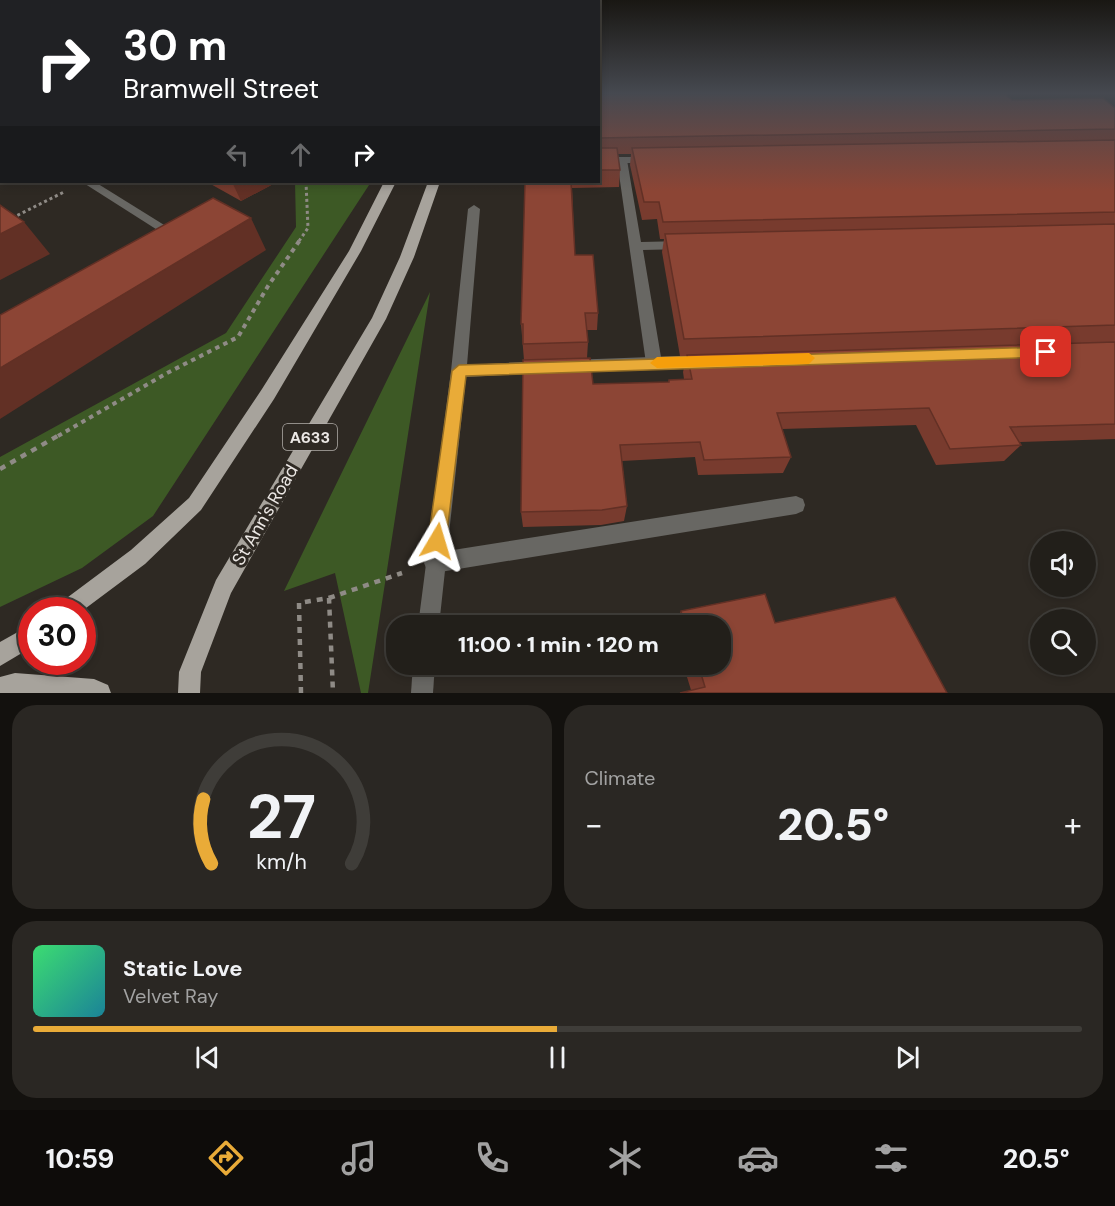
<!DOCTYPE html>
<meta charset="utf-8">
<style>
body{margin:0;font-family:"DM Sans",sans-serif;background:#2a2723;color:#f1f3f6;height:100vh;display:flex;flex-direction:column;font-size:22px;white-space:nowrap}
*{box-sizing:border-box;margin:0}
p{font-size:20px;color:#a2a2a2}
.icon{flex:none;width:33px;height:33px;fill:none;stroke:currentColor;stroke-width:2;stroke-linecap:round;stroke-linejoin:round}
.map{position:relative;height:693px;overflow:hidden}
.side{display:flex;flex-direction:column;gap:12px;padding:12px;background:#13110e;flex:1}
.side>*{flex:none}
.guide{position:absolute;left:0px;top:0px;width:600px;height:183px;box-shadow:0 3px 9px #0003,0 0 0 2px #3f3d39;background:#202124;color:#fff;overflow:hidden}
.controls{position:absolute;left:1030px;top:531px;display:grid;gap:12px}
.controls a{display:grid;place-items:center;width:66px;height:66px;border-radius:50%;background:#221f1a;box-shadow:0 3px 9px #0003,0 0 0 2px #3f3d39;font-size:30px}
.speed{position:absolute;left:18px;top:597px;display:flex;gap:12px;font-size:30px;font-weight:700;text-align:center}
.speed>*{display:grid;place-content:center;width:78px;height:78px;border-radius:50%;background:#221f1a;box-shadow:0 3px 9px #0003,0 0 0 2px #3f3d39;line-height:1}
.speed .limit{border:9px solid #d22;background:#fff;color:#111}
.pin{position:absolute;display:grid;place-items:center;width:51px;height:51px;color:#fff;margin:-26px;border-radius:12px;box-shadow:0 3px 9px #0006}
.me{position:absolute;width:66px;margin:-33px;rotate:7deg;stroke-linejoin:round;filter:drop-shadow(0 0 4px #0008)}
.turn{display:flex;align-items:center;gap:21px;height:126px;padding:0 24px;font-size:27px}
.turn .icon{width:78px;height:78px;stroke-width:2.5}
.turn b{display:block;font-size:42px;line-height:51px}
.lanes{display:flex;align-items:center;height:57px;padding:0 24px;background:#0003;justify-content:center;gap:30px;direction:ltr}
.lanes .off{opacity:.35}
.big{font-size:45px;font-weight:800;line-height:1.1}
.side .card{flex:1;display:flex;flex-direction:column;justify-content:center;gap:9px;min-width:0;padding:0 21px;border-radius:24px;background:#2a2723}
.side .dial{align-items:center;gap:0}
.dial svg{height:156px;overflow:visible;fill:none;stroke:#3f3d39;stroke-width:7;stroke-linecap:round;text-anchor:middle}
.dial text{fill:#f1f3f6;stroke:none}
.song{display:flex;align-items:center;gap:18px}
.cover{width:72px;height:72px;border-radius:9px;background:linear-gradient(135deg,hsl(140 70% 55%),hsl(190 70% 35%))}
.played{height:6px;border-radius:3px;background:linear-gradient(90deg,#e9ab38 50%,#3f3d39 50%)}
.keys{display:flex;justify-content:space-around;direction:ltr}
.heat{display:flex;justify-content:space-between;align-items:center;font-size:33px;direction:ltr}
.side .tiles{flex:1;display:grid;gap:12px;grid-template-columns:1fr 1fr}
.card:last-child{grid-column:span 2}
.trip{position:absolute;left:386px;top:615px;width:345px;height:60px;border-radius:24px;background:#221f1a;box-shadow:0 3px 9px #0003,0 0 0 2px #3f3d39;font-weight:800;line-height:60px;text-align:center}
.tab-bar{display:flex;height:96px;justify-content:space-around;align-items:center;background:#0e0c0a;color:#a2a2a2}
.tab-bar .icon{width:42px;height:42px}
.tab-bar .current{color:#e9ab38}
.tab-bar b{font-size:27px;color:#f1f3f6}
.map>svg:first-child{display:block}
.green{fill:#3d5925}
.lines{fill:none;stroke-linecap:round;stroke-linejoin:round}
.path-far2{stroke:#8f8b86;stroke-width:3;stroke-dasharray:3 3;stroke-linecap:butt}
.path-far1{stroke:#8f8b86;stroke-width:4;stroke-dasharray:4.5 4.5;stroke-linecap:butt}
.path{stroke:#8f8b86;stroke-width:4.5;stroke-dasharray:6 6;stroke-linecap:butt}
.lane{fill:#686763;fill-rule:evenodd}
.street{fill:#686763;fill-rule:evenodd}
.primary{fill:#a7a39c;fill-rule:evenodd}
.wall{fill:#783b2e;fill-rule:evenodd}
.shaded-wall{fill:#623025}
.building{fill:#8c4535;stroke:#623025;stroke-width:1.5}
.route{fill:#e9ab38;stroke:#976f24;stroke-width:1.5}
.slow{fill:#f59e0b}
.labels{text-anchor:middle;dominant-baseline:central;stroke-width:6;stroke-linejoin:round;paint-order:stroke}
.shield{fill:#2e2923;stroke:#b2aeaa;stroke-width:1.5}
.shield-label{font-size:16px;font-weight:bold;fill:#ebe7e4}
.street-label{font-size:18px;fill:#ebe7e4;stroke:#2e2923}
</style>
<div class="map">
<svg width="1115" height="693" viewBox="0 0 1115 693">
<rect width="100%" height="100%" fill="#2e2923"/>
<g class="green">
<path d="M295 182H371L153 516 82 568 0 607V457L226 333 296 227Z"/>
<path d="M430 292 368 693H361L335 573 284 591Z"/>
</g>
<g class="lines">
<g class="path-far2">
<path d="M12 218 64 192"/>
<path d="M299 241 308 228 306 182"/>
</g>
<path class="path-far1" d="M58 436 167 373 238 337 268 286 300 240"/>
<g class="path">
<path d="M0 469 61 434"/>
<path d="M329 598 402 573"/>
<path d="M301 693 299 603 329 598 333 693"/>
</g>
<g class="lane">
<path d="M622 157 627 160 641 242 684 241 690 245 684 249 643 250 662 363 659 367H649L646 363 617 160Z"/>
<path d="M796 496 803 499 805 505 803 511 796 514 434 573 427 570 424 563 427 556 434 553Z"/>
</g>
<g class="street">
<rect x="0" y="123" width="2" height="7"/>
<path d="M598 157H650L655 160 650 163H598Z"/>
<path d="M82 182H95L169 228 167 231H159Z"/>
<path d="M474 205 480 209 467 365 543 361 548 363 551 367 548 371 543 373 466 377 439 626H418L451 371 468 209Z"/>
<path d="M705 355 710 357 713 361 710 365 705 367 570 372 565 370 562 366 565 362 570 360Z"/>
<path d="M413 664H435L433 693H411Z"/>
</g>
<g class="primary">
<path d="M384 182H396L361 251 274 399 201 510 145 564 82 611 57 610 60 603 131 550 189 498 262 389 349 251Z"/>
<path d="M428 182H440L414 257 386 319 231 593 201 672 200 693H178L179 672 216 580 372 318 400 257Z"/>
<path d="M32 624V647L0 666V642Z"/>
<path d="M15 673 94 679 108 685 111 693H0V677Z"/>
</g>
</g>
<g class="wall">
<path d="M598 94 1012 100 1115 108V439L1020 442 1021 445 1004 461 936 465 916 425 782 429 791 457 783 473 698 475 695 457 622 461 627 506 624 521 601 525 523 527 521 512 524 360 521 324 525 182H598ZM618 154H631L630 165 642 220 657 219 660 239H664L662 252 680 356H687L683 372 684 379 669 380 668 382 593 384 587 358 588 342 587 330H597L598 313 575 255 572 188 619 187 620 170Z"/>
<path d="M207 182H277L241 201Z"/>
<path d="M681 611 775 623 947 693 691 690 683 664H720V626H674Z"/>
</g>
<g class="shaded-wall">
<path d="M232 182H277L241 201Z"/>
<path d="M251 218 266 250 0 419V368Z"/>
<path d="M24 222 50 254 0 280V234Z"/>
</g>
<g class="building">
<path d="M598 94H1005L1012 100 1103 98 1115 108V129L598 138Z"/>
<path d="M1115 140V212L663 222 659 202H644L632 148Z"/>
<path d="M598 148H617L620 170H598Z"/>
<path d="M525 182H571L575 255H593L598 313H585L588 342 523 344V324H521Z"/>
<path d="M213 198 251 218 0 368V315Z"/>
<path d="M0 205 24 222 0 234Z"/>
<path d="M1115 224V325L684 339 665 234Z"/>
<path d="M1115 342V424L1010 427 1021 445 950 449 929 408 777 413 791 457 704 460 700 442 620 445 627 506 602 510 521 512 523 360 590 358 593 384 669 382V380L692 379 687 355Z"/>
<path d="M765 594 775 623 895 597 947 693H680L705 687 698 664H720V626H685L681 611Z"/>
</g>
<linearGradient id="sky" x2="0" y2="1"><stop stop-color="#191713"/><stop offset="0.49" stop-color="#464950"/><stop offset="1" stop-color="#464950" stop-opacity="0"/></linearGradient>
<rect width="1115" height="191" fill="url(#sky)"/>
<path class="route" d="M1046 347 1053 352 1046 357 466 376 446 541 443 547 437 550 431 547 428 541 452 371 459 365Z"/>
<path class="slow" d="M809 353 815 358 809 364 657 368 650 363 657 357Z"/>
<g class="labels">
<rect class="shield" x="283" y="424" width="54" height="26" rx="4.5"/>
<g class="shield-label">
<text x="310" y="437">A633</text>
</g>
<g class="street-label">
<text transform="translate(265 515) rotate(-60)">St Ann's Road</text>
</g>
</g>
</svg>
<div class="controls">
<a><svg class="icon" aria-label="sound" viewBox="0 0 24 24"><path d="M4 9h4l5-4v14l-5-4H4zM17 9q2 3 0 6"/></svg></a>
<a><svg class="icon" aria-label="search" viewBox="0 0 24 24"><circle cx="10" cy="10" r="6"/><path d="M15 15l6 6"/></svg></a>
</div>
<div class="speed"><div class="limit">30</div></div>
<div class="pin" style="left:1046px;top:352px;background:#d93025"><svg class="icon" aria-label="arrive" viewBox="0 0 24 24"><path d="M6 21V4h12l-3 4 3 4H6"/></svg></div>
<svg class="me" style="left:437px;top:541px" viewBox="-20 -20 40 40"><path d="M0-17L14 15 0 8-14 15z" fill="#e9ab38" stroke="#fff" stroke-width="4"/></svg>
<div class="trip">11:00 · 1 min · 120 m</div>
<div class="guide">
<div class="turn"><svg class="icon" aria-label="right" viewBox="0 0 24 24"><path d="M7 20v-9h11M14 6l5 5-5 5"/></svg><div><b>30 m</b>Bramwell Street</div></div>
<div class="lanes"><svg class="icon off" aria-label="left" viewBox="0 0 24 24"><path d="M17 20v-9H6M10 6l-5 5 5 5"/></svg><svg class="icon off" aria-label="ahead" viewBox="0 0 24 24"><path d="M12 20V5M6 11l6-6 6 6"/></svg><svg class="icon" aria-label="right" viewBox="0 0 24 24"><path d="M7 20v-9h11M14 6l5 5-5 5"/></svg></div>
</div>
</div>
<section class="side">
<div class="tiles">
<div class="card dial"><svg viewBox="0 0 100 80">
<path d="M14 69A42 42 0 1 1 86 69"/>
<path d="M14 69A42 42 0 0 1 10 36" stroke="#e9ab38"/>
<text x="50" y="56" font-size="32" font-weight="700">27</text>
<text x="50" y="72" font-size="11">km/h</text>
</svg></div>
<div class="card"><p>Climate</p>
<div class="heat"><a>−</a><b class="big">20.5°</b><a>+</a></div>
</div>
<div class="card">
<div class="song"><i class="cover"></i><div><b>Static Love</b><p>Velvet Ray</p></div></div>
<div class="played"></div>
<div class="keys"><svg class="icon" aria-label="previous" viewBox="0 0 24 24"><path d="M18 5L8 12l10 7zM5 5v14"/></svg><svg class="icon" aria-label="pause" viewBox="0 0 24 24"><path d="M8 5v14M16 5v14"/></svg><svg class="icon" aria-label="next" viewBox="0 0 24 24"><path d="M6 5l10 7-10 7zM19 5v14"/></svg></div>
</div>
</div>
</section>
<nav class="tab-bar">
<b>10:59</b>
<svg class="icon current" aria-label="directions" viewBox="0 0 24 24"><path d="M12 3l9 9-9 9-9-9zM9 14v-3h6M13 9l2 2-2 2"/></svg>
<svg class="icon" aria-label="music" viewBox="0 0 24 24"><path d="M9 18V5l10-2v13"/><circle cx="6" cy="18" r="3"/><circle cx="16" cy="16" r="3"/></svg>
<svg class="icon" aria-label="phone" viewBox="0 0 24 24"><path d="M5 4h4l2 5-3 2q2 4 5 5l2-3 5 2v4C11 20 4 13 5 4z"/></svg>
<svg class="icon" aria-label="climate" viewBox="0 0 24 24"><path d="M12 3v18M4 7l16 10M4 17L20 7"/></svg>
<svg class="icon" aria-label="car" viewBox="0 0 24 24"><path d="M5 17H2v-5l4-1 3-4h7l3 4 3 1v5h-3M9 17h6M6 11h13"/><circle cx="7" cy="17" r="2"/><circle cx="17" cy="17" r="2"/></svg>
<svg class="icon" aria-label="filters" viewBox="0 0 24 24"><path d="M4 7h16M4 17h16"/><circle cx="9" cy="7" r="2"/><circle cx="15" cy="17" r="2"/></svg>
<b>20.5°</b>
</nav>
